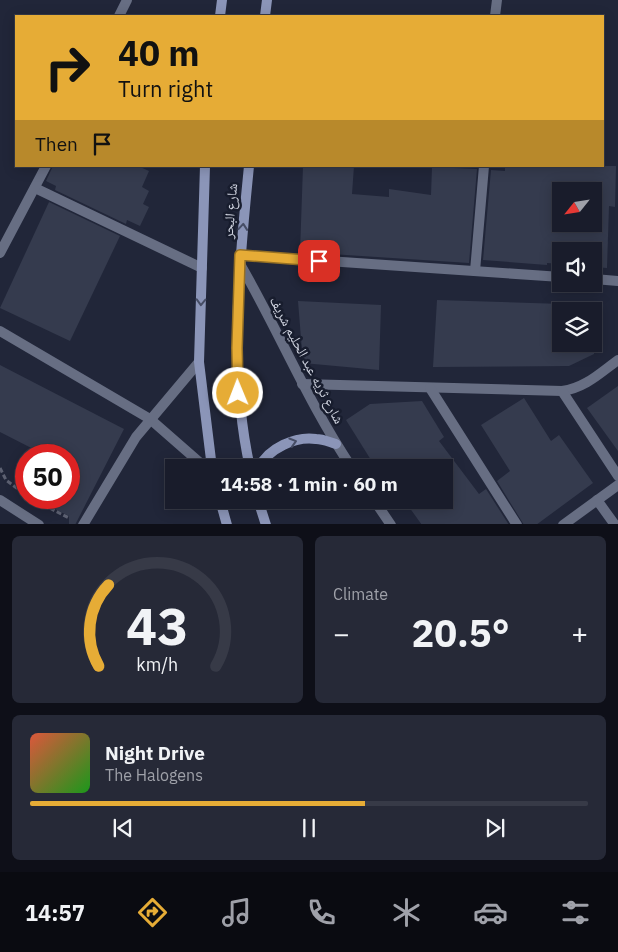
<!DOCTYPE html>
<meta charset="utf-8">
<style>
body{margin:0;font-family:"IBM Plex Sans","Noto Naskh Arabic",sans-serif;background:#262937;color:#f1f3f6;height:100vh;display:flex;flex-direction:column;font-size:19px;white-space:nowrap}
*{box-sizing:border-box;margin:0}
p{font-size:16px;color:#9fa1a9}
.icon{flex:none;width:28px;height:28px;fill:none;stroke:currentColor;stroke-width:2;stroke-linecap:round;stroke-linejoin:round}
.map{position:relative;height:524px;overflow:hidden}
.drawer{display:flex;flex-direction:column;gap:12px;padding:12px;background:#0e0f18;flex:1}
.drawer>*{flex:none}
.top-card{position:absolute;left:15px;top:15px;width:589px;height:152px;border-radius:0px;box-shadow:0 2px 12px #0003,0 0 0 1px #373a47;background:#e6ac36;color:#111;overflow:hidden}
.needle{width:32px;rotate:240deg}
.fabs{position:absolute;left:552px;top:182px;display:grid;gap:10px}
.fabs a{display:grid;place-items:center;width:50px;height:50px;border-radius:0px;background:#191c2b;box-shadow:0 2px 12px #0003,0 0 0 1px #373a47;font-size:25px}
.speed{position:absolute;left:15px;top:444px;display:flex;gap:10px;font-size:25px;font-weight:700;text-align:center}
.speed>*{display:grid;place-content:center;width:65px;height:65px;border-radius:50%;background:#191c2b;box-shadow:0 2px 12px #0003,0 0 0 1px #373a47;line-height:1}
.speed .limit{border:8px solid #d22;background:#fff;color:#111}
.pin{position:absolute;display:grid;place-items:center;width:42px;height:42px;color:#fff;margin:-21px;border-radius:10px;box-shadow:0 2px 8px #0006}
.me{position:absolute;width:55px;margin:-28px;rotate:359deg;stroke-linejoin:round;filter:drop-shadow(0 0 4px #0008)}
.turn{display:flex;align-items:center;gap:18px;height:105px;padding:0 20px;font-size:22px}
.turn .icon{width:65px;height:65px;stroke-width:2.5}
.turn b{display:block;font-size:35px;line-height:42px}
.then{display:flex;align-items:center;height:48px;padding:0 20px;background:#0003;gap:10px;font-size:19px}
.big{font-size:38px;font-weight:700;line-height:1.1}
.drawer .tile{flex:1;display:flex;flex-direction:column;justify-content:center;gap:8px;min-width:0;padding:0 18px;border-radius:8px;background:#262937}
.drawer .dial{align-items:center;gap:0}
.dial svg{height:130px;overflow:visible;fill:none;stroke:#373a47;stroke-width:7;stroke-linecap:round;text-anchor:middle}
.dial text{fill:#f1f3f6;stroke:none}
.song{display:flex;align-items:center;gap:15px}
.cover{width:60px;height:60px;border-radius:8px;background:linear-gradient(135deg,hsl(10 70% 55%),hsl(120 70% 35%))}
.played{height:5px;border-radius:2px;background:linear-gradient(90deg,#e6ac36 60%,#373a47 60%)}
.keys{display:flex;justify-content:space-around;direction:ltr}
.heat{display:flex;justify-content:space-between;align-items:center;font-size:28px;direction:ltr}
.drawer .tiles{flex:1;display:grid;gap:12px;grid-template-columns:1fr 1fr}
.tile:last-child{grid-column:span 2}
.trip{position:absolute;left:165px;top:459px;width:288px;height:50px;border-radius:0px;background:#191c2b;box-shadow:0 2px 12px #0003,0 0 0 1px #373a47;font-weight:700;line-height:50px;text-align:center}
.tabs{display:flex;height:80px;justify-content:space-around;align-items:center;background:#0a0b11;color:#9fa1a9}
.tabs .icon{width:35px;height:35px}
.tabs .selected{color:#e6ac36}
.tabs b{font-size:22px;color:#f1f3f6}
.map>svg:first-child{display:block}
.building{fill:#353b4e;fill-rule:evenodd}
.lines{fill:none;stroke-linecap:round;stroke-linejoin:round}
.path{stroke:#5d6172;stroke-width:3;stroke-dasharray:5 2.5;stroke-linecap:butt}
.street{stroke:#676e83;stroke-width:10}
.secondary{stroke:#8b95b8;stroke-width:10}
.oneway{stroke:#464d65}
.route-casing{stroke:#967023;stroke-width:12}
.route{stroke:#e6ac36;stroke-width:9}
.labels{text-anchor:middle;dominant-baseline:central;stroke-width:5;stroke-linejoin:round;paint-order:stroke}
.street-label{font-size:14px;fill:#d0d4e0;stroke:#181d2e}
</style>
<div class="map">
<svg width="618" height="525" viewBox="0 0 618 525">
<rect width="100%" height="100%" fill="#212639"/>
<g class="building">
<path d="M53 166H138L149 171 142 187 149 191 143 204 149 207 140 226 127 220 126 224 55 190 56 186 46 181Z"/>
<path d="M303 166H354L352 194 389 197V189L431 195 432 167 477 169 469 263 300 252Z"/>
<path d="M505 166H616L615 207 609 206 607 268 594 267V251H561V264L547 263V265L483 260 491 170 505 171ZM561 191H594V224H561Z"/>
<path d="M49 202 120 236 70 341 0 308Z"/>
<path d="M437 300 594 305V319V311H561V344H594V354L569 366 433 367Z"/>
<path d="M298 301 381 305 379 370 303 363Z"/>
<path d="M0 365 124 429 75 525H69V516L32 498H69V455H45L0 432Z"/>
<path d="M618 386V451L587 408Z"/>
<path d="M524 398 551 441 559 435 593 483 536 525H524L497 481 510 471 481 425Z"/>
<path d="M422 401 444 437 439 441 479 494 486 489 509 525H422L404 500H444V468H376L346 420 370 404Z"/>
</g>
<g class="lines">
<g class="path">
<path d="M0 468 6 480 26 495"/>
<path d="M30 498 69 518"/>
</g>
<g class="street">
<path d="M119 16 127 0"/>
<path d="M495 16 497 0"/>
<path d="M35 188 202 268"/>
<path d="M0 253 46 166"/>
<path d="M240 255 561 277"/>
<path d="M240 264C279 331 308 403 352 468"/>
<path d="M475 271 484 166"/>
<path d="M594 279 618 281"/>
<path d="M0 331 150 419 206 468"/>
<path d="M302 384 562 391C585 388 600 373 618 360"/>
<path d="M430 388 517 525"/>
<path d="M562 391 618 476"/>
<path d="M0 500 39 525"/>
<path d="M374 500 391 525"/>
<path d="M597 500 615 525"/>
<path d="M83 525 136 437 199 362"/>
<path d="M563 525 618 485"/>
</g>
<g class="secondary">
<path d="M220 16 222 0"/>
<path d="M265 16 267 0"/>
<path d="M205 166 199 362 212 468"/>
<path d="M249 166C239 266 228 368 250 468"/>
<path d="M259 468C268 448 296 436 316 439 323 439 329 442 336 444"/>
<path d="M220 500 227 525"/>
<path d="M258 500 266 525"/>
</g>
</g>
<defs><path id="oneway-chevron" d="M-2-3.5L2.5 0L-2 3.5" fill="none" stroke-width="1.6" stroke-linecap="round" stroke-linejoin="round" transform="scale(1.25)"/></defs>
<g class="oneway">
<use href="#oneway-chevron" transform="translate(243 227) rotate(-85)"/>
<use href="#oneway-chevron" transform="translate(201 302) rotate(92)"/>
<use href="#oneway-chevron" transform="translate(293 442) rotate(-17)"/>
</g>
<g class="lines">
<g class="route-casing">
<path id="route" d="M238 393 237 348 240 255 319 261"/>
</g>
<use href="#route" class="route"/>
</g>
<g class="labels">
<g class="street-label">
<text transform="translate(230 211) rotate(-85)">شارع البحر</text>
<text transform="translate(307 360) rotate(62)">شارع ثريه عبد الحليم شريف</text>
</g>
</g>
</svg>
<div class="fabs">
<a><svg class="needle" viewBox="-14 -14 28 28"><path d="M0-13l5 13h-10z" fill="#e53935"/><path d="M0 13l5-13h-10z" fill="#9fa1a9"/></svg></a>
<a><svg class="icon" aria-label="sound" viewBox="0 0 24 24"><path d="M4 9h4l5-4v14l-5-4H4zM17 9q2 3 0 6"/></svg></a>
<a><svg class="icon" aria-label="layers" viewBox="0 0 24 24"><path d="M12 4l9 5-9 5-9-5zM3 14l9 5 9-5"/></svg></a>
</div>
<div class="speed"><div class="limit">50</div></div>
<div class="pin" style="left:319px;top:261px;background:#d93025"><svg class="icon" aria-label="arrive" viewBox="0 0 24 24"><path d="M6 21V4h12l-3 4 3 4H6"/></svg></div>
<svg class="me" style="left:238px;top:393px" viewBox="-20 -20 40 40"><circle r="17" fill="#e6ac36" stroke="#fff" stroke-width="3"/><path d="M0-11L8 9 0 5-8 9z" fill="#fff"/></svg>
<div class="trip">14:58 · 1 min · 60 m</div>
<div class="top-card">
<div class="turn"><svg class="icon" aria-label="right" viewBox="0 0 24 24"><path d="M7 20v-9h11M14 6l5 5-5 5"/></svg><div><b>40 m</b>Turn right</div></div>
<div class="then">Then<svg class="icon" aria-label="arrive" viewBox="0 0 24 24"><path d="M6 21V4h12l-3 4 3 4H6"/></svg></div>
</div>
</div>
<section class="drawer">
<div class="tiles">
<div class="tile dial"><svg viewBox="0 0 100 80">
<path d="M14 69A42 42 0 1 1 86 69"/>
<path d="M14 69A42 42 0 0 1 20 19" stroke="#e6ac36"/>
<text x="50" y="56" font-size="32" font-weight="700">43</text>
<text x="50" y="72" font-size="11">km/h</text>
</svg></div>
<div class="tile"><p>Climate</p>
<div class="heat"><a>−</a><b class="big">20.5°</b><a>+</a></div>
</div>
<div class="tile">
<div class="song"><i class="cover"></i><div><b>Night Drive</b><p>The Halogens</p></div></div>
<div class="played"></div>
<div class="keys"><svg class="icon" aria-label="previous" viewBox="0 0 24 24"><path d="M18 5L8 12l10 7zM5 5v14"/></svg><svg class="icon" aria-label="pause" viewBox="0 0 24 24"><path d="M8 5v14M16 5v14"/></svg><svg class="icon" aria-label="next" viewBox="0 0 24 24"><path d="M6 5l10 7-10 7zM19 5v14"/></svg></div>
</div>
</div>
</section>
<nav class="tabs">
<b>14:57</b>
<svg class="icon selected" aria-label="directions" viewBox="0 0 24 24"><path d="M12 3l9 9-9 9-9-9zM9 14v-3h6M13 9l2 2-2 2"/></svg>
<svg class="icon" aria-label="music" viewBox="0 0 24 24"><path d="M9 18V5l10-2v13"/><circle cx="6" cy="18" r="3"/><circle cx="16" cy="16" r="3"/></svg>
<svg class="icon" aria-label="phone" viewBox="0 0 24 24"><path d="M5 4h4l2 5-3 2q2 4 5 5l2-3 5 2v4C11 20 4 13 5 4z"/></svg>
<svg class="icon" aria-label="climate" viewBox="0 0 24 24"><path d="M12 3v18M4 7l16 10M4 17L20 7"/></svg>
<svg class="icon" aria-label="car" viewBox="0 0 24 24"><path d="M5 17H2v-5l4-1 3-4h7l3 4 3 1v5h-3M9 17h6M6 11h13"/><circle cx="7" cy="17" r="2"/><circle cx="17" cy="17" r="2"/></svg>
<svg class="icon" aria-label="filters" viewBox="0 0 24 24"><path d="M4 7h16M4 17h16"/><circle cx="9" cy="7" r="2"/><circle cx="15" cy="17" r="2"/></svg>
</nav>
